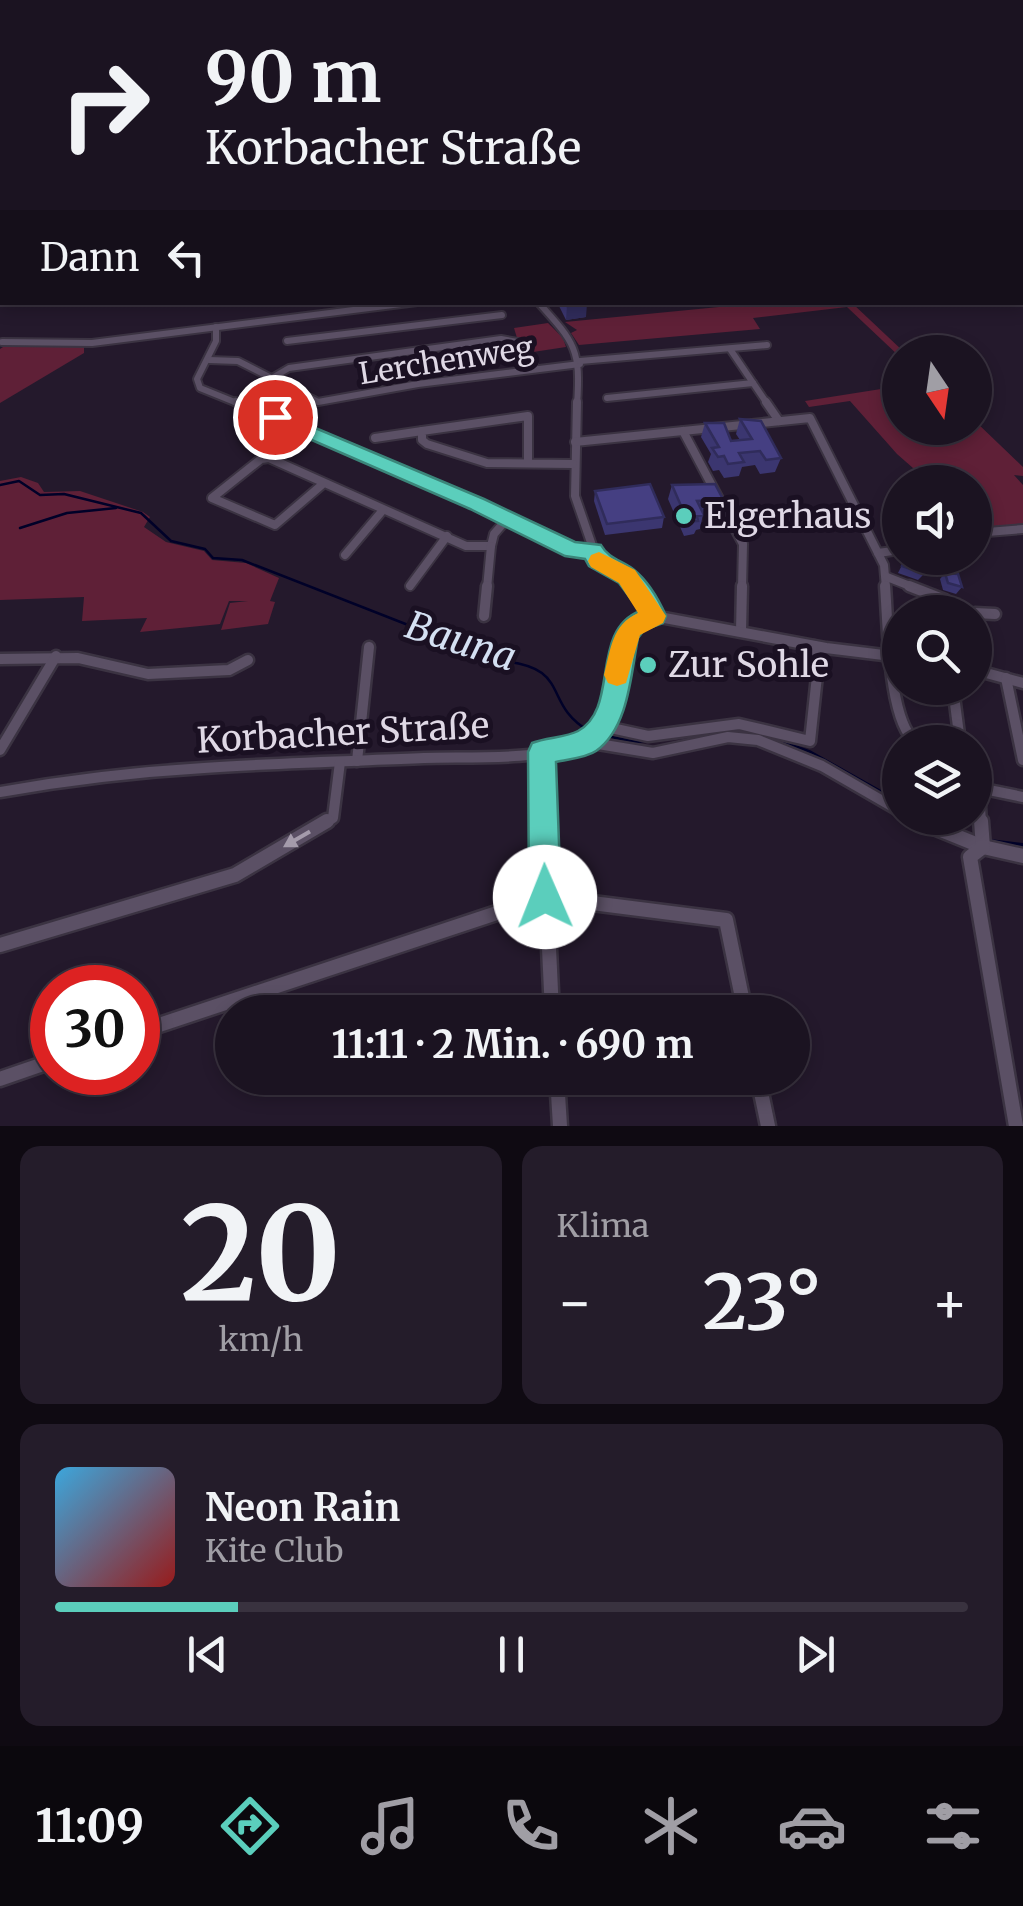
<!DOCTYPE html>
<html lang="de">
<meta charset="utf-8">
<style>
body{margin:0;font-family:Merriweather,serif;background:#241c2a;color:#f1f3f6;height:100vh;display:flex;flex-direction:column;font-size:38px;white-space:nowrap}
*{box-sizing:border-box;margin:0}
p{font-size:32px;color:#a09ea5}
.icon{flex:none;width:55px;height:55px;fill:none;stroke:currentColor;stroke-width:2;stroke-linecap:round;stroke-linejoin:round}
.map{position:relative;height:1126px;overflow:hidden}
.sheet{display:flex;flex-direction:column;gap:20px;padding:20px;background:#0f0a12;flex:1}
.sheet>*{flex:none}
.hud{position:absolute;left:0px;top:0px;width:1025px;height:305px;box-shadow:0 5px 15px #0003,0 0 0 2px #39323f;background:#1b1321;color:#f1f3f6;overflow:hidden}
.needle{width:65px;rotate:167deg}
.fabs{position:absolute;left:882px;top:335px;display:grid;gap:20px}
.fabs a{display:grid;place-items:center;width:110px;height:110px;border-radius:50%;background:#1b1321;box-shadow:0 5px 15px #0003,0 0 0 2px #39323f;font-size:50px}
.speed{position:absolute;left:30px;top:965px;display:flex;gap:20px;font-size:50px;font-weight:700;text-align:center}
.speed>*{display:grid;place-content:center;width:130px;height:130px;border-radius:50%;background:#1b1321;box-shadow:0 5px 15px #0003,0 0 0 2px #39323f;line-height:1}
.speed .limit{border:15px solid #d22;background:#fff;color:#111}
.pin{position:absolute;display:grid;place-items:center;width:85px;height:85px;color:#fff;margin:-42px;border:5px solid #fff;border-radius:50%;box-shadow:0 2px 10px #0007}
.me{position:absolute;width:110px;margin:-55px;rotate:359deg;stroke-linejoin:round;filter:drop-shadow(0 0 8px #0008)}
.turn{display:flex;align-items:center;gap:35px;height:210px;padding:0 40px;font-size:45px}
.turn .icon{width:130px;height:130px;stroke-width:2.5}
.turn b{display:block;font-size:70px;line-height:85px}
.then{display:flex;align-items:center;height:95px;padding:0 40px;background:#0003;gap:20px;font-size:38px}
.big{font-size:75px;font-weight:700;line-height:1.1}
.sheet .widget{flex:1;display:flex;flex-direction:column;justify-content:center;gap:15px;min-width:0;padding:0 35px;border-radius:20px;background:#241c2a}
.sheet .dial{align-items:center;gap:0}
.dial b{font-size:130px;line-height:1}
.song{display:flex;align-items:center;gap:30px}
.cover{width:120px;height:120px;border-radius:15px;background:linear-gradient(135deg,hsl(200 70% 55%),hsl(0 70% 35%))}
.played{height:10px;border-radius:5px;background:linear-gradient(90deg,#5bcebc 20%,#39323f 20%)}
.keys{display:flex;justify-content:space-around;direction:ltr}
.heat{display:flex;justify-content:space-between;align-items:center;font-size:55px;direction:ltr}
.sheet .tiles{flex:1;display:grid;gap:20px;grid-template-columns:1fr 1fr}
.widget:last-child{grid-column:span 2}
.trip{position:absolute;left:215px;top:995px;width:595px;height:100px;border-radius:50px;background:#1b1321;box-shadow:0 5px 15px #0003,0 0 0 2px #39323f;font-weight:700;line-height:100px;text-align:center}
.dock{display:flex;height:160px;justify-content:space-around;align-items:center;background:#0b080d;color:#a09ea5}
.dock .icon{width:70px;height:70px}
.dock .selected{color:#5bcebc}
.dock b{font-size:45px;color:#f1f3f6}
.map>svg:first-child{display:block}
.green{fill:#5f2037}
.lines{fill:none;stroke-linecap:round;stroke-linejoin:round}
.stream-far1{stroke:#000128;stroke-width:2.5}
.stream{stroke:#000128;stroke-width:4}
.minor-far3-casing{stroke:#3b3342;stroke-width:10}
.minor-far2-casing{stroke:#3b3342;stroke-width:12}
.minor-far1-casing{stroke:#3b3342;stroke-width:15}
.minor-casing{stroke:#3b3342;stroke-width:19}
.minor-far3{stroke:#5b5065;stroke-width:6}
.minor-far2{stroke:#5b5065;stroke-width:8}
.minor-far1{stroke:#5b5065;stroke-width:10}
.minor{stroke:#5b5065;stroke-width:14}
.wall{fill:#3b3670}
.shaded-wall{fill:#302c5b}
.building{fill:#453f82;stroke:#302c5b;stroke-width:2.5}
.oneway{fill:#a49bab}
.route{fill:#5bcebc;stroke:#3b867a;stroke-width:2.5}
.slow{fill:#f59e0b}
.poi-dot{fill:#5bcebc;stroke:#1a1022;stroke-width:4}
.labels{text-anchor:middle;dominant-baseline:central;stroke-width:10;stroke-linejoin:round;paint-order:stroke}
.far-street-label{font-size:30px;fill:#dfd8e5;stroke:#1a1022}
.poi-label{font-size:35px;fill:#dfd8e5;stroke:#1a1022;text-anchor:start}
.street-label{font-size:35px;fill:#dfd8e5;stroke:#1a1022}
.water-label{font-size:38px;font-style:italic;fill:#d4e0f2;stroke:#1a1022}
</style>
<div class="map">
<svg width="1023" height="1126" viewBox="0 0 1023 1126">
<rect width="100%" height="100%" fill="#24192c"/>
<g class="green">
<path d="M760 303H852L904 352H900V357L847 307 753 318 760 329 579 345 571 333 577 330 565 322Z"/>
<path d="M548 323 563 338 566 347 533 352 517 338 514 328Z"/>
<path d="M3 347H84V353L0 403V349Z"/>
<path d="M900 386V428H975V421L1023 467V476L1014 475 1023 485V525L981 529 975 523V482H929L897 454 850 401 809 407 805 401Z"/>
<path d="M21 477 38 483 44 492 80 491 143 512 150 517 144 527 166 542 204 551 212 560 246 563 279 578 270 601 275 602 268 624 221 630 230 603 248 601H229L220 624 140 632 147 618 82 621 84 597 0 600V481Z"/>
</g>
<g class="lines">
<g class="stream-far1">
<path d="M0 485 19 481 40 495 64 494 141 513 171 541 205 549 213 558 242 560 500 661C573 667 541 703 589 731"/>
<path d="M20 528 67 513 116 508"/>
<path d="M733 729 750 732"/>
<path d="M597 734 636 742 701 734"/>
<path d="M767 736 811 752 900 802"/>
</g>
<path class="stream" d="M990 841 1023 845"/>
<g class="minor-far3-casing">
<g id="minor-far3">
<path d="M538 302C575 343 581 349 577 405"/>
<path d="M216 327V341L197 379 200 388 242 405"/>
<path d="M287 341 502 315"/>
<path d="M2 342 92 343 417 302"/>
<path d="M730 349 768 405"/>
<path d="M209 360 238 361 318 402 418 384 580 364"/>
<path d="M580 361 767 345"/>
<path d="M272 378 289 368 501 339 523 343 536 369"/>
<path d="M607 398 753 383"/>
</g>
</g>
<g class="minor-far2-casing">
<g id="minor-far2">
<path d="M236 402 350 448 572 550 594 551"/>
<path d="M577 402 575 496 596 557 627 577 635 588"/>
<path d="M766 402 779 421"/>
<path d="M683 431 743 544 742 588"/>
<path d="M375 438 422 431"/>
<path d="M575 442 810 418 884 565 886 588"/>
<path d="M528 463V416L422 431V440L427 444 487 463 573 464"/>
<path d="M324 483 275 525 212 498 261 459 269 458 466 546H491L494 534 508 518"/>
<path d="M975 533 1023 529"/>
<path d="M878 553 900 550"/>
<path d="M345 555 383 510"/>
<path d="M887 577 915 588"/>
<path d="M410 586 447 536"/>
<path d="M487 588 491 546"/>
</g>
</g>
<g class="minor-far1-casing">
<g id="minor-far1">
<path d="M633 586 654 616"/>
<path d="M885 586C888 620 888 723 916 742"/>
<path d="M909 586 945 600 958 612"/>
<path d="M975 613 995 614"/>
<path d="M484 616 487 586"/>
<path d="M741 631 742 586"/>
<path d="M0 659 78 658 148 674 229 670 248 660"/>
<path d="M975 670 1023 683"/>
<path d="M1006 678 1023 760"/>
<path d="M953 688 960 742"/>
<path d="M602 726 648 736 739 724 810 741 817 676 814 646"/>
<path d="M586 742 653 753 728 737 758 740 822 766 900 811"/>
<path d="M0 750 56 656"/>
<path d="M542 752 543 824"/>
<path d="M357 761 369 647"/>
<path d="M975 785 979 788 981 824"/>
<path d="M979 788 1023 797"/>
<path d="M0 792C68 780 135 772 204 768 277 763 351 761 424 758 467 756 554 763 589 737 631 706 600 645 654 616L826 648 900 657"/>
<path d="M911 818 926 824"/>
<path d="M323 824 333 818 340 762"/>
</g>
</g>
<g class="minor-casing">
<g id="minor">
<path d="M543 821 552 1012"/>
<path d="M919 821 983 847 1023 856"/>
<path d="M981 821 983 847"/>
<path d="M983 847 970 857 1016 1126"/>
<path d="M0 945 235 875 327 821"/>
<path d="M138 1032 545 897 726 920 745 1012"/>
<path d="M557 1078 560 1126"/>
<path d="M758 1078 768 1126"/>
<path d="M0 1079 52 1061"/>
</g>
</g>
<use href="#minor-far3" class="minor-far3"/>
<use href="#minor-far2" class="minor-far2"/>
<use href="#minor-far1" class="minor-far1"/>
<use href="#minor" class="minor"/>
</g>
<g class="wall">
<path d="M559 302H586V317L566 320 559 306Z"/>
<path d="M740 419 781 458 775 472 760 474 755 465 742 467 739 476 724 478 719 470 713 471 708 462 711 454 701 437 705 423 731 441 740 440 736 434Z"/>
<path d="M672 485 725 503 720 517 714 518 712 514H703L700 529 696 530 694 534 684 536 668 499Z"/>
<path d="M595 491 664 517 662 528 605 535 594 501Z"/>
<path d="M905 559 924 574 918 580 898 573Z"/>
<path d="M945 573 962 587 956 594 943 590 940 579Z"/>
</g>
<path class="shaded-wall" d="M587 304 586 317 566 320 567 306Z"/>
<g class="building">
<path d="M565 302H586L587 304 567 306Z"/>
<path d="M740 419 761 421 781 458 766 460 760 451 739 453 744 462 728 464 724 456 718 457 712 448 719 447 705 423H724L731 441 752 439Z"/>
<path d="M650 484 664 517 607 524 595 491Z"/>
<path d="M715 484 725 503 718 504 716 500 697 501 704 515 697 516 698 521 688 522 672 485Z"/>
<path d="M905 559 926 567 924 574 902 566Z"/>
<path d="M945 573 958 574 962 587 948 583Z"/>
<path d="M947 598 956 609 940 612H919L918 603Z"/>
</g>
<defs><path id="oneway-solid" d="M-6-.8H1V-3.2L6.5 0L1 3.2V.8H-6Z" transform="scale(2.5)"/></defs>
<use class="oneway" href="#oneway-solid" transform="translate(297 839) rotate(150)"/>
<linearGradient id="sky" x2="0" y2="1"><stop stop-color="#140e18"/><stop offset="0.49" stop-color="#3f3e56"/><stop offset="1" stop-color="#3f3e56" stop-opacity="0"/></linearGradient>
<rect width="1023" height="309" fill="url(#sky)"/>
<path class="route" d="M275 411 484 499 575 542 601 545C609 559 621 560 633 569 647 580 659 600 666 616L663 623 644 630 638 638C631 673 629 728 596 751 586 758 568 759 556 762L561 897 556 908 545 913 533 908 529 897 528 752 532 743C546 737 565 738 578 731 620 708 589 631 640 611L619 583 589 566 585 559 565 556 470 509 268 421 266 417Z"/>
<path class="slow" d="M599 552 635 570 666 616 663 623 640 635 626 683 617 686 608 683 604 675C611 648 612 625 638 613L619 583 591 567 588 561 591 555Z"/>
<g class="poi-dot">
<circle cx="684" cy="516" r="10"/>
<circle cx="648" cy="665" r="10"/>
</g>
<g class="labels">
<g class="far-street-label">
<text transform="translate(446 360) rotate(-9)">Lerchenweg</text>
</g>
<g class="poi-label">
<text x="704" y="516">Elgerhaus</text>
<text x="668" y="665">Zur Sohle</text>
</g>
<g class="street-label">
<text transform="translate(343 733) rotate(-3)">Korbacher Straße</text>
</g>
<g class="water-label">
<text transform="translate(461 641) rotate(18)">Bauna</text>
</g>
</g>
</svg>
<div class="fabs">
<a><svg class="needle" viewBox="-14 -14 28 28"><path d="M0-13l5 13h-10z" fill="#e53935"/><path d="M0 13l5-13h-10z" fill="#a09ea5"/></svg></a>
<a><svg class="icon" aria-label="sound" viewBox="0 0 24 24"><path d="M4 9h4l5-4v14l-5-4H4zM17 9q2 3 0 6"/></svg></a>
<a><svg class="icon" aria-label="search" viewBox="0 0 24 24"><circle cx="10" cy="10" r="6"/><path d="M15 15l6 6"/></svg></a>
<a><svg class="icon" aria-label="layers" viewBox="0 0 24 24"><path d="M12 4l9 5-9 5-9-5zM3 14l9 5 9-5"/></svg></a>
</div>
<div class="speed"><div class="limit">30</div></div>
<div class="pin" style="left:275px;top:417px;background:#d93025"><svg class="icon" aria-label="arrive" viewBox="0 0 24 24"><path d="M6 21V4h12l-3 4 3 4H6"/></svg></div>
<svg class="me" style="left:545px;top:897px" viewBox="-20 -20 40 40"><circle r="19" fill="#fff"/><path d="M0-13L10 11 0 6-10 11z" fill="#5bcebc"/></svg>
<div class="trip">11:11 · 2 Min. · 690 m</div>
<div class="hud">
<div class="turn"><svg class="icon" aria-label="right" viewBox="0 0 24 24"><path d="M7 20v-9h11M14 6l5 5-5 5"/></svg><div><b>90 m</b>Korbacher Straße</div></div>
<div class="then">Dann<svg class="icon" aria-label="left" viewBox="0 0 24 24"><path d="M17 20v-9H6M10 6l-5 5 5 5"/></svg></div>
</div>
</div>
<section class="sheet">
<div class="tiles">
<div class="widget dial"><b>20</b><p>km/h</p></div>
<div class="widget"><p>Klima</p>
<div class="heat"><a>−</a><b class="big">23°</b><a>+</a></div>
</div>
<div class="widget">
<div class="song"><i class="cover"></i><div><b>Neon Rain</b><p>Kite Club</p></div></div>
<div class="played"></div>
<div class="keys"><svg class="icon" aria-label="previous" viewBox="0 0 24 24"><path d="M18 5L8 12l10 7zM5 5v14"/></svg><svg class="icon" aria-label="pause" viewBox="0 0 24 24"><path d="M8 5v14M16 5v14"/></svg><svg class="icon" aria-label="next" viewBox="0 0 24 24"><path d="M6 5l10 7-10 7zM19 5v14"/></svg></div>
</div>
</div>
</section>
<nav class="dock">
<b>11:09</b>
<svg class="icon selected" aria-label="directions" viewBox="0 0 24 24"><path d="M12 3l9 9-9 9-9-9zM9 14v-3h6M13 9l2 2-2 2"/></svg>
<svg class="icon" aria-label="music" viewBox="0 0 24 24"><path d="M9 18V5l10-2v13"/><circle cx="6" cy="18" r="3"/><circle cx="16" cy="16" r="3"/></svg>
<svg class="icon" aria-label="phone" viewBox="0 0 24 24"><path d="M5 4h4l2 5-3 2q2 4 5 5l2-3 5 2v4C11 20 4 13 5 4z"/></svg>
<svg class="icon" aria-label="climate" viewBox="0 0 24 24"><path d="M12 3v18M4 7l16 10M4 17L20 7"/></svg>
<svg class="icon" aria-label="car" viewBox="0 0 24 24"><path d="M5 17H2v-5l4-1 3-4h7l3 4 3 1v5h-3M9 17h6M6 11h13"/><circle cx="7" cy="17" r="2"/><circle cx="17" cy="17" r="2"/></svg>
<svg class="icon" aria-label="filters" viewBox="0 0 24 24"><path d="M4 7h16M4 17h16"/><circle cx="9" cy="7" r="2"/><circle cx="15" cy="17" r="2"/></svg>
</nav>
